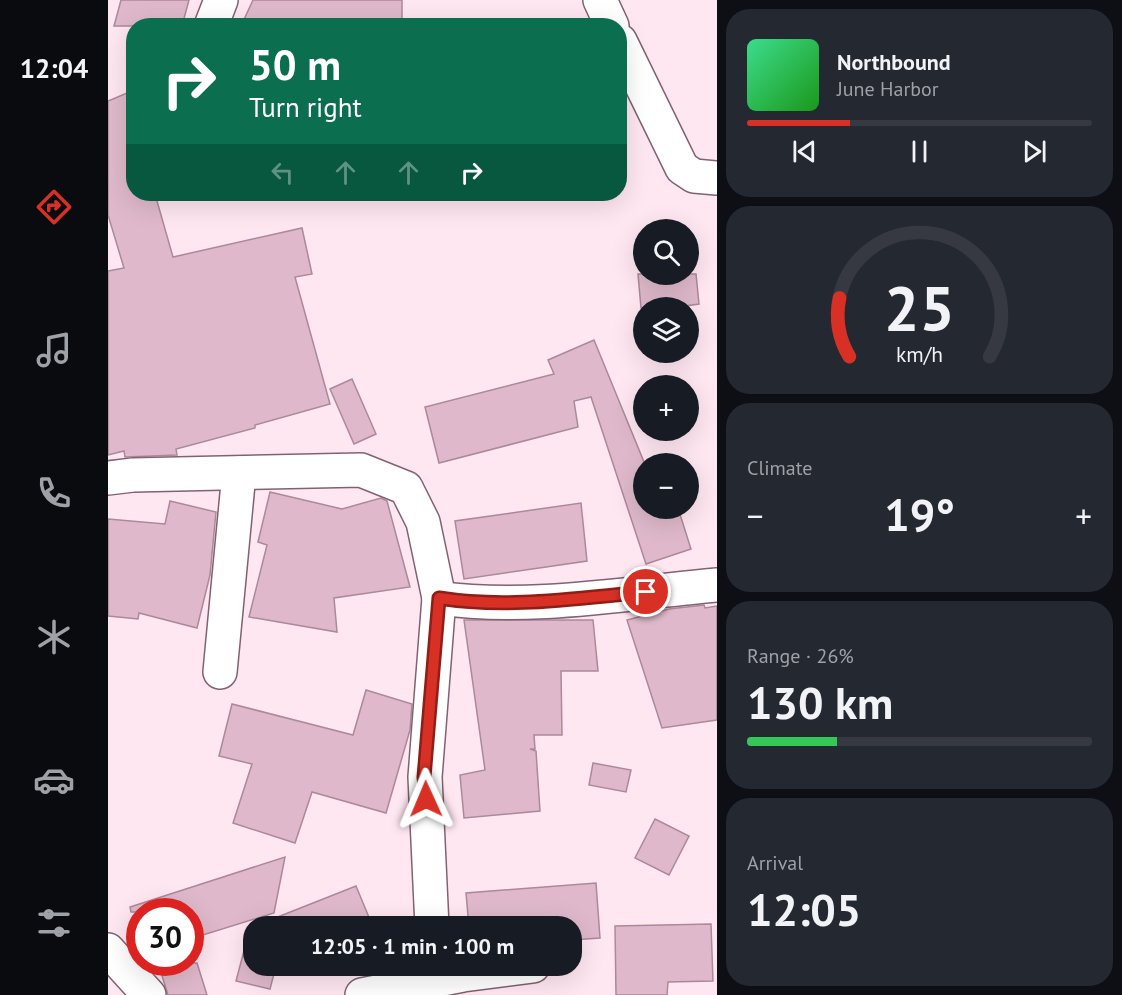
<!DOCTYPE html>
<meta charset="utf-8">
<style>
body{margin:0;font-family:"PT Sans",sans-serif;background:#242831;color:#f1f3f6;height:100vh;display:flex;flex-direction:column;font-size:22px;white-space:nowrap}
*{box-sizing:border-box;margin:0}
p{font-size:20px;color:#9ea1a6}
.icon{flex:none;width:33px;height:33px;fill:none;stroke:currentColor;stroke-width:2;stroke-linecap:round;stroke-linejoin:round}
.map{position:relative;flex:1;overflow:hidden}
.details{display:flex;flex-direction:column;gap:9px;padding:9px;background:#0d0f14;width:405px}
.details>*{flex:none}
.top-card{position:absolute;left:18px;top:18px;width:501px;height:183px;border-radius:24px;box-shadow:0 6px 24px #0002;background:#0b6e4f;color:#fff;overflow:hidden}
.buttons{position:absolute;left:525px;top:219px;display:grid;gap:12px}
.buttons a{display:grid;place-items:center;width:66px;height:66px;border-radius:50%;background:#171b24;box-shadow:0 6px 24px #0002;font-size:30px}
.speed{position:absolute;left:18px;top:898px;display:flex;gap:12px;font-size:30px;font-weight:700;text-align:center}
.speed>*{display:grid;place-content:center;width:78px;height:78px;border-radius:50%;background:#171b24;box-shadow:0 6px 24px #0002;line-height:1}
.speed .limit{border:9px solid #d22;background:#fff;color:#111}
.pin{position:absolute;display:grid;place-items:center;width:51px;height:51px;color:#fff;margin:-26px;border:3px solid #fff;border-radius:50%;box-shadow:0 2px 6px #0007}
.me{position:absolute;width:66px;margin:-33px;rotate:359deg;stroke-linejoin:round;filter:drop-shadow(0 0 4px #0008)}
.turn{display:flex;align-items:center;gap:21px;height:126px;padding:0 24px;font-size:27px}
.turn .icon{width:78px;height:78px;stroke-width:2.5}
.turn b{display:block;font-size:42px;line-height:51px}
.lanes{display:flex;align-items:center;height:57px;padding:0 24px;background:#0003;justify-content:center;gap:30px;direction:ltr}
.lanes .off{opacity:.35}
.big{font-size:45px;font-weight:700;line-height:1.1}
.details .tile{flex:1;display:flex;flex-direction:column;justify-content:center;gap:9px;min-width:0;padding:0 21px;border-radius:24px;background:#242831}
.details .dial{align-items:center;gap:0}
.dial svg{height:156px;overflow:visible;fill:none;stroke:#363941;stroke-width:7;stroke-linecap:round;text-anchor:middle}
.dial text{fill:#f1f3f6;stroke:none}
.song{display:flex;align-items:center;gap:18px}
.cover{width:72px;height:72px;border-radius:9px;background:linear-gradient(135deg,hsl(150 70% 55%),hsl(120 70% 35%))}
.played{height:6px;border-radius:3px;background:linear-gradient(90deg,#d93025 30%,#363941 30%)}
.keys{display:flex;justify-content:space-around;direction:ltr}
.heat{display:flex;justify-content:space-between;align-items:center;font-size:33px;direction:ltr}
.charge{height:9px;border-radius:4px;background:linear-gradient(90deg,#34c759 26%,#363941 0)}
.trip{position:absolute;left:135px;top:916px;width:339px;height:60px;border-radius:24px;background:#171b24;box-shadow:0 6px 24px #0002;font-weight:700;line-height:60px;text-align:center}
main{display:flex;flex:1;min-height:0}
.tabs{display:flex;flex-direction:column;width:108px;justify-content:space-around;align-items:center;background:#090b0e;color:#9ea1a6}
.tabs .icon{width:42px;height:42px}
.tabs .active{color:#d93025}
.tabs b{font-size:27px;color:#f1f3f6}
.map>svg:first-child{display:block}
.building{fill:#dfb9cb;stroke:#ac8899;stroke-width:1.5}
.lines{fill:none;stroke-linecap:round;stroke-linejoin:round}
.minor-casing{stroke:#826171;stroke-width:36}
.minor{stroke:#fff;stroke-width:33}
.route-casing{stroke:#8d1f18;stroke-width:15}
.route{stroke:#d93025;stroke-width:10}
</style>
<main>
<nav class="tabs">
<b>12:04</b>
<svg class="icon active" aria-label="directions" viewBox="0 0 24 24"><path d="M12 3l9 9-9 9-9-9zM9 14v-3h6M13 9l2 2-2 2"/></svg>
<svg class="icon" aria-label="music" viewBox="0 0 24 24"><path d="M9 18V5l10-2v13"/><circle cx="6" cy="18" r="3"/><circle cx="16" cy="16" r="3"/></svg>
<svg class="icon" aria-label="phone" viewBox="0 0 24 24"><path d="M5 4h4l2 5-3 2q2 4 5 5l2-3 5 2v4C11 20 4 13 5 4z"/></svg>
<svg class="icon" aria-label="climate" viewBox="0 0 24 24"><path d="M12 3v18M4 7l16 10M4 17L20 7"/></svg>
<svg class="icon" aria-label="car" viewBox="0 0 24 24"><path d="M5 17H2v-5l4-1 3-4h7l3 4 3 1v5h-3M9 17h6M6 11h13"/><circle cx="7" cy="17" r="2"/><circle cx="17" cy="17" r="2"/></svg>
<svg class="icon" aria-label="filters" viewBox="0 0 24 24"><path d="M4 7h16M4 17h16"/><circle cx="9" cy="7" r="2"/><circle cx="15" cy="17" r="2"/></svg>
</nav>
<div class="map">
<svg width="609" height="995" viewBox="0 0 609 995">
<rect width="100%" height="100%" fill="#ffe7f2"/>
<g class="building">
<path d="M13 0H81L74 26H6Z"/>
<path d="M145 0H294V26H133Z"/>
<path d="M19 93 26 116V194H47L65 257 194 228 204 274 187 277 222 404 147 425V428L68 449 69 455 17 457 16 451 0 455V271L16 268 0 215V101Z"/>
<path d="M530 274H588L591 304 563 308H533Z"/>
<path d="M486 340 536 462V508H570L583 549 538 564 483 397 466 401 470 427 331 463 317 407 446 374 440 360Z"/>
<path d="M244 379 268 434 246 444 222 389Z"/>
<path d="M162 492 234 509 273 498 279 501 302 587 226 598 229 632 141 617 159 545 150 542Z"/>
<path d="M62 501 108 512 102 575 89 628 31 613 30 619 0 616V519L57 524Z"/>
<path d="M473 503 479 561 356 579 347 521Z"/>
<path d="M596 605 597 608 609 606V720L554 728 519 620 561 609Z"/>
<path d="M356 620H485L490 671H453L454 735H426L427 749H422L428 751 432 811 356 818 352 775 377 770Z"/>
<path d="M258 690 304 704 302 730 278 813 204 792 187 843 125 823 144 764 111 756 124 704 245 735Z"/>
<path d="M485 763 523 770 518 792 481 785Z"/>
<path d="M547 819 581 836 561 875 527 858Z"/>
<path d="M177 857 166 913 82 939V912H23L22 907Z"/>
<path d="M488 883 492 938 464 940V927H361L358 893Z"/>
<path d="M248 886 265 927H146V966H168L162 989 128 981 142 928Z"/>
<path d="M603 924 605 981 560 982 559 995H508L507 926Z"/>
<path d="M50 963H89L99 995H60Z"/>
</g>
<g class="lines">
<g class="minor-casing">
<g id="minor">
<path d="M492 0 504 26"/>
<path d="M103 26 113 0"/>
<path d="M512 41 574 168 586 176 609 178"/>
<path d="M0 478 25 475 253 470 298 488 315 522 331 598C418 611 521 593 609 585"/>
<path d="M112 672 131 473"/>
<path d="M324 927 317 777 331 598"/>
<path d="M0 950 41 995"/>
<path d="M254 995 355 975 425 966"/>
</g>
</g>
<use href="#minor" class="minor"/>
</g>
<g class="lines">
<g class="route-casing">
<path id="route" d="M318 799 316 777 331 598C400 609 469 598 538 592"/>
</g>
<use href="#route" class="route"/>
</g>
</svg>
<div class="buttons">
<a><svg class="icon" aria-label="search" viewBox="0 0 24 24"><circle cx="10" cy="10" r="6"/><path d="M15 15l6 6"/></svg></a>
<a><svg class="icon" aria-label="layers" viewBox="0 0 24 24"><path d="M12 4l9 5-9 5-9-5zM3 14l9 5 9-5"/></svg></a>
<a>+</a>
<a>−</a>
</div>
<div class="speed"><div class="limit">30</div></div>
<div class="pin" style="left:538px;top:592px;background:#d93025"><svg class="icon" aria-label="arrive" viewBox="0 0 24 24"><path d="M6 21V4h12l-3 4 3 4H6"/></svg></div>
<svg class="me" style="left:318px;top:799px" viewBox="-20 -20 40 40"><path d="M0-17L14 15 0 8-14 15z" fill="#d93025" stroke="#fff" stroke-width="4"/></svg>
<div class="trip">12:05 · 1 min · 100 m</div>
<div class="top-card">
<div class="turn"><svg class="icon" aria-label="right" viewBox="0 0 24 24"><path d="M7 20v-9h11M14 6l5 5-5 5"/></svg><div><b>50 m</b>Turn right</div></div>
<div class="lanes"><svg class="icon off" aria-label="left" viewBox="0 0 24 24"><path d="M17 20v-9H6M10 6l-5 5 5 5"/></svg><svg class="icon off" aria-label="ahead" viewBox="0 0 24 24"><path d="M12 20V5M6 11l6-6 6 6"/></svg><svg class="icon off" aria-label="ahead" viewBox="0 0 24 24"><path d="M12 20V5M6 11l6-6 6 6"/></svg><svg class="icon" aria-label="right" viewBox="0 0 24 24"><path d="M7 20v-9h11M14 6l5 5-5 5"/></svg></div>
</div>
</div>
<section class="details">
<div class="tile">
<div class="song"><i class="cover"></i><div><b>Northbound</b><p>June Harbor</p></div></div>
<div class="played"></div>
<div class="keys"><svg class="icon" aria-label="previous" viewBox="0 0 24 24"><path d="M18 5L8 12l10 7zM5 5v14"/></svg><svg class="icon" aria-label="pause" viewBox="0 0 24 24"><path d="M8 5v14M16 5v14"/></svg><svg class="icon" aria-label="next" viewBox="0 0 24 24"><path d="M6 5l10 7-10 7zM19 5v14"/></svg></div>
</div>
<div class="tile dial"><svg viewBox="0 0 100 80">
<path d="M14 69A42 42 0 1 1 86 69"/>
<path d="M14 69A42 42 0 0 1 9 39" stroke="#d93025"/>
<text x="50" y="56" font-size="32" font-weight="700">25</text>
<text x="50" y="72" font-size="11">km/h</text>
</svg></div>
<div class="tile"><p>Climate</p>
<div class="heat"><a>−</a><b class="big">19°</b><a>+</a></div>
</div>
<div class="tile"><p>Range · 26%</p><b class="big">130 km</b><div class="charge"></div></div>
<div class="tile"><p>Arrival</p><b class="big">12:05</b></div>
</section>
</main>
